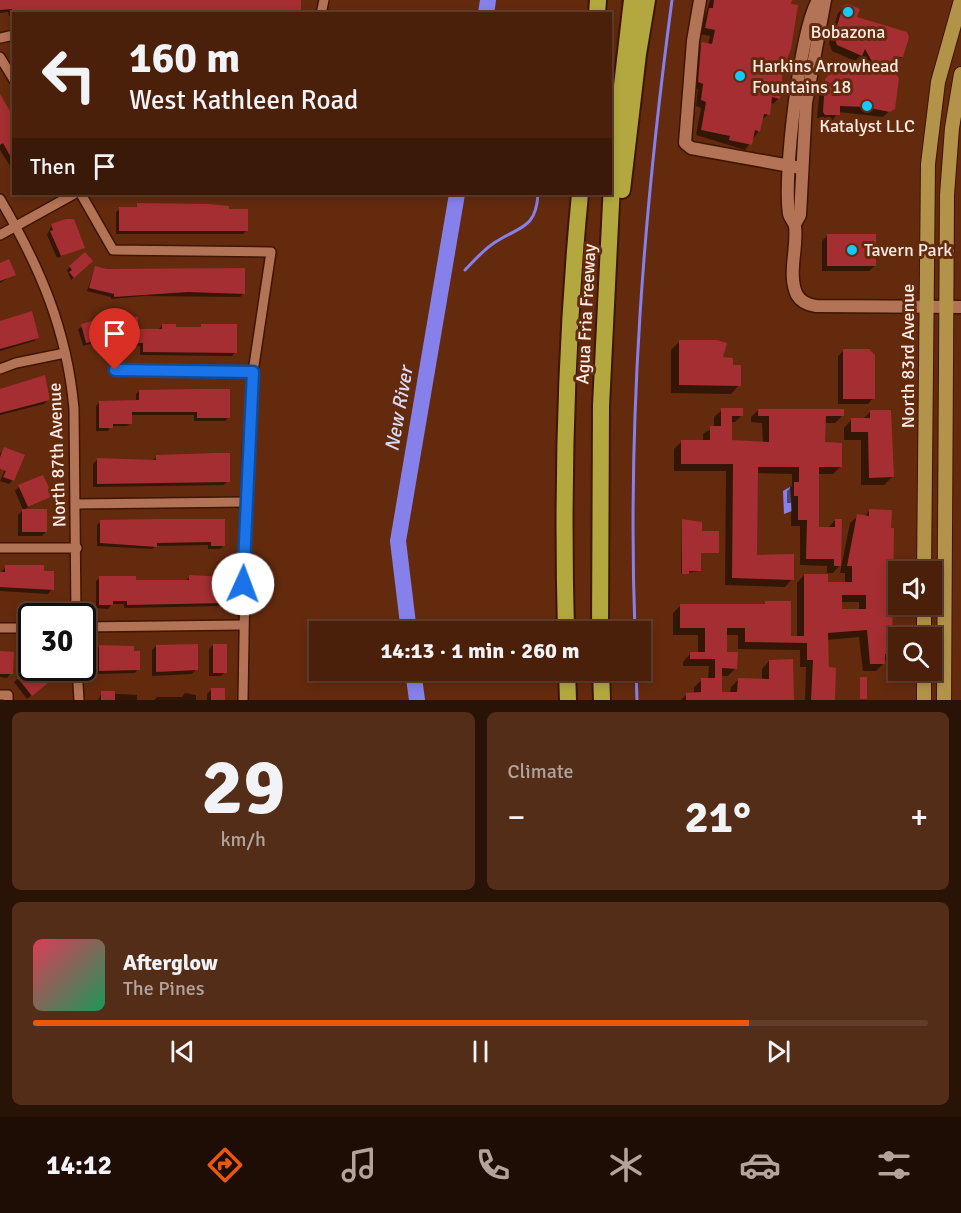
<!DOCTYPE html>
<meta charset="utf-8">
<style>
body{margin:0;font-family:Signika,sans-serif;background:#542d18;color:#f1f3f6;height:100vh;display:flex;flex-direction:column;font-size:22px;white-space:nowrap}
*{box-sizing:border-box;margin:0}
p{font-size:20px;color:#b2a39c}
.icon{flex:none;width:33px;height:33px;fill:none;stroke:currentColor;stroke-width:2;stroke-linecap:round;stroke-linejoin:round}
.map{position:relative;height:700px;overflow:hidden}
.sheet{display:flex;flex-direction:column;gap:12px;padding:12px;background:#291206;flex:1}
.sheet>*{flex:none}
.guide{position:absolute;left:12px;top:12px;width:600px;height:183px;border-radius:0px;box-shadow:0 3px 9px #0003,0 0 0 2px #613e2b;background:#4a200a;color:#f1f3f6;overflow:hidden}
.controls{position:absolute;left:888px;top:561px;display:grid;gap:12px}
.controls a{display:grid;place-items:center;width:54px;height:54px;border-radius:0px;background:#4a200a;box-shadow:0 3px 9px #0003,0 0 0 2px #613e2b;font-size:30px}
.speed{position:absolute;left:18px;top:603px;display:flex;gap:12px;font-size:30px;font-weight:700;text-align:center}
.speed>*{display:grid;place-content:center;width:78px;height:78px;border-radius:50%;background:#4a200a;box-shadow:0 3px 9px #0003,0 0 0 2px #613e2b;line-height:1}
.speed .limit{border:3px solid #111;border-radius:9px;background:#fff;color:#111}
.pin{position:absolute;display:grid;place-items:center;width:51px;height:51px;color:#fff;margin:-62px -26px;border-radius:50% 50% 50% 0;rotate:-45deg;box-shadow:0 0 6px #0007}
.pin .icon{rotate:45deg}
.me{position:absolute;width:66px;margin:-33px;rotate:2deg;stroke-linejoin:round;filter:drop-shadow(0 0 4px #0008)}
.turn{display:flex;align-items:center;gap:21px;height:126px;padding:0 18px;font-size:27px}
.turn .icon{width:78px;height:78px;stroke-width:2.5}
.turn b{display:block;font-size:42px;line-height:51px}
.then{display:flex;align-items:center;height:57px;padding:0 18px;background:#0003;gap:12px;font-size:22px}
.big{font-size:45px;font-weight:700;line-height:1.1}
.sheet .card{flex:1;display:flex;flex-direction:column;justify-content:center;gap:9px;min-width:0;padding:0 21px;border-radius:9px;background:#542d18}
.sheet .dial{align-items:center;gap:0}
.dial b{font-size:78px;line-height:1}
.song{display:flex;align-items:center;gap:18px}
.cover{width:72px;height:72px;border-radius:9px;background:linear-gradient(135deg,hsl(350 70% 55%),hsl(150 70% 35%))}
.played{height:6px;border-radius:3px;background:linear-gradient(90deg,#ea580c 80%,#613e2b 80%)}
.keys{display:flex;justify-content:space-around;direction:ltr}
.heat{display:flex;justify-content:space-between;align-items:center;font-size:33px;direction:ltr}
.sheet .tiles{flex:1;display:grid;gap:12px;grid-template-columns:1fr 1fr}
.card:last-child{grid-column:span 2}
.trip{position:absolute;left:309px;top:621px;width:342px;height:60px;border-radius:0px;background:#4a200a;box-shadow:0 3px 9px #0003,0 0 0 2px #613e2b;font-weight:700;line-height:60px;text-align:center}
.tab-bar{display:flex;height:96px;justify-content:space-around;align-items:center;background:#1e0d04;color:#b2a39c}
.tab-bar .icon{width:42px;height:42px}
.tab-bar .on{color:#ea580c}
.tab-bar b{font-size:27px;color:#f1f3f6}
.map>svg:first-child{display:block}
.water{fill:#8680ea}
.shadow{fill:#0007;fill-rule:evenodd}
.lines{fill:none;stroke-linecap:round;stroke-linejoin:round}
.stream{stroke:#8680ea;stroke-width:3}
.river{stroke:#8680ea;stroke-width:16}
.building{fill:#a42e31;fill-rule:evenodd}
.street-casing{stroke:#3f1501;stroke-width:12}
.secondary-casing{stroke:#3f1501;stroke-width:15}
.primary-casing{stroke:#3f1501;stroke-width:16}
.highway-casing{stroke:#3f1501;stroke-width:20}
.street{stroke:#b37357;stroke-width:9}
.secondary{stroke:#b37357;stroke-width:12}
.primary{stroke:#b29349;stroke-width:14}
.highway{stroke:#b2a83f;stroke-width:16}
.route-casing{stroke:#114b97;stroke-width:15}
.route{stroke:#1a73e8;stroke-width:10}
.poi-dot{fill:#12cafb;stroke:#632a0e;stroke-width:2}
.labels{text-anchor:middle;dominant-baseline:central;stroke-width:6;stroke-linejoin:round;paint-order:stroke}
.poi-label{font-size:18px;fill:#faebe4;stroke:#632a0e}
.street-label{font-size:18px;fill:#faebe4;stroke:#632a0e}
.water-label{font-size:20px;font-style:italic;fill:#d9daf5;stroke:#632a0e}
</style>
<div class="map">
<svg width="961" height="700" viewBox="0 0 961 700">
<rect width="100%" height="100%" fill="#632a0e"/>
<path class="water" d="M790 487 792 511 784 514 783 491Z"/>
<g class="shadow">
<path d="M0 0H300V13L14 14V16H9L8 12 0 13Z"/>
<path d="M710 0H790L779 98 773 104 770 103 769 114 761 120 759 131 745 150 696 135 701 108 696 106 698 89 693 88 696 49 702 43 708 45 710 36 700 34Z"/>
<path d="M844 7 902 57 898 60 899 65 892 72 893 108 883 117 838 112 833 120 817 118 820 86 833 74 870 73 860 56 855 61 832 51 829 43 838 13Z"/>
<path d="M0 97 14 120V172L0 150Z"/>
<path d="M138 205 228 211 247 230 243 234H116V212L120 209H134Z"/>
<path d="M52 225 83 247 57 258 47 235Z"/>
<path d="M828 235 875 266 869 271H822V241Z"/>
<path d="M85 254 91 261 71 280 67 270Z"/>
<path d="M0 265 14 274 0 283Z"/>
<path d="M95 268 244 293 240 297 144 296 111 299V297L87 291Z"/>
<path d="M104 316 137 331 159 329 162 325 174 329H199L202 325 235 352 232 356 140 355V346L93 343 83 346 78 329Z"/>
<path d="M0 322 38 337 34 341 0 351Z"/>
<path d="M680 341 721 359 739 385 731 394 671 393V350Z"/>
<path d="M844 350 873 398 868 404H838V356Z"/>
<path d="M0 390 48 400 44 404 0 415Z"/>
<path d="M139 391 228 418 225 421H194V415H130V423L127 426H111L108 431H96V406L100 402H136V394Z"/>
<path d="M722 410 742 415 735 422H730V441L763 443 762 423 751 422V417L758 410 842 416 835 423H824V444L840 467 833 474H818V528L827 529 835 520 840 565 833 573H827V566L800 565V526H791V503H787V491L792 486V474L756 473V556L792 579 785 587 725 585 726 471H674V449L681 442H703V434L714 427V417Z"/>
<path d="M871 411 892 477 884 485H861V440H844V428L852 419H863Z"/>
<path d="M5 448 13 480 9 484 0 481 6 467 0 470V454Z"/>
<path d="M156 457 228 481 224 485 93 487V464L97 460 152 461Z"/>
<path d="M19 487 51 496 23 510 15 491Z"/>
<path d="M22 511 46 532 42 536H18V515Z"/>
<path d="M869 511 891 653 883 664 876 671H863L859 637 826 640 833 700H805L806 667H800V650L738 649V635H725V654L736 668 728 676H721V694L730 693 731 687 738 680H762V669L769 661 792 700H681L687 694H694V687L702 680H708L709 666H683V662L690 654H698V635H673V613L681 605 762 606 765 603 789 637H797V583L804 575 826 584 845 583V573H840L850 523 858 516 864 517ZM840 602H859V610H840Z"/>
<path d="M224 520V545L220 549H208V545L156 546 152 549 97 546V525L100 522Z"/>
<path d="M682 521 700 533 718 552 700 553 699 571 681 574Z"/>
<path d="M6 567 43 573 52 589 48 594 0 591V573Z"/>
<path d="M190 577 225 602 221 606 124 608V604H112L108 609 96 608V581L100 578 135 582 186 580Z"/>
<path d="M213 645 225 672 221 676H209V649Z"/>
<path d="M100 646 138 669 135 673 96 674V650Z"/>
<path d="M156 646 197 669 192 674 152 676V650Z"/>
<path d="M0 653 11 673 7 678 0 677Z"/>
<path d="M32 667 41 668 51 679 27 699 14 682Z"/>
<path d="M211 690 224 700H207V694Z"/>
<path d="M102 693 137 695V700H98Z"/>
<path d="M185 693 196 695V700H154L157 697H182Z"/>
</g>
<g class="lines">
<g class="stream">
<path d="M465 270C474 261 483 250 494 243 519 226 536 230 538 194"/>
<path d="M635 632C627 420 644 209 672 0"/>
<path d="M636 670 637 700"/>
</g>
<g class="river">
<path d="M486 14 488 0"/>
<path d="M409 632 398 541 457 194"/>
<path d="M413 670 417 700"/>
</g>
</g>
<g class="building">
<path d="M0 0H301V13H12V9L0 10Z"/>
<path d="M714 0H792L791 4 798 5 791 49 783 70 780 99 772 97 770 115 764 114 760 132 755 130 752 145 729 140 730 136 701 130 706 102 701 100 703 84 698 82 701 44 702 42 712 44 715 30 705 28 709 8H713Z"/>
<path d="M848 4 860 9 857 17 907 32 909 37 903 57H899L901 65 892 70 899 78 895 109 890 112 865 107 840 106V115H825L823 112 825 79 832 72 868 73 875 67 865 49 862 56 837 45 834 36 843 6Z"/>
<path d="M0 94 14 118V163L3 143 0 145Z"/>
<path d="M137 203 210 204 229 206V209H248V231H119V207H137Z"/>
<path d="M66 219H74L85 248 61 256 50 231 53 230 51 224Z"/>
<rect x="827" y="234" width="49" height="32"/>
<path d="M85 252 93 261 74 278 69 272 72 270 69 266Z"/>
<path d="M9 259 16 275 0 281V263Z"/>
<path d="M95 266 107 269 245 268V294L188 292 114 297V294L89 288Z"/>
<path d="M32 311 39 338 0 349V321Z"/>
<path d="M103 314 138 317V329H162V324H176V327H201V324H237V353L143 352V343H124V340H98L86 343 81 324 103 318Z"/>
<path d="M679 340H717L727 343 723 357 733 358V365H741V386L679 385Z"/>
<path d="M843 349H869L875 355V399H843Z"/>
<path d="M45 375 50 400 0 413V389Z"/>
<path d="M197 389H230V418H197V412H132V424H113V428H99V401L139 400V390Z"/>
<path d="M721 408H743V416H732V440L769 442V416H758V409H844V416H826L825 442 842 443V467H819V527H835V519H842L841 566H834V559H806L807 520H798V496H794V482H799V467H758L757 555 794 554V580L732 578 733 464H681V440H710V426H721Z"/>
<path d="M870 410H891L894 477 869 478 868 432H851V418H870Z"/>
<path d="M4 447 25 455 14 481 3 477 6 471 0 469V457Z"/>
<path d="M215 453H230V482L97 484V458L156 460V455Z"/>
<path d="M43 475 53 496 28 507 18 485Z"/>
<rect x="22" y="509" width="25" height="23"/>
<path d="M869 509 892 510 891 528H894L892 654H885V664H870L867 630 828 633 829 667 836 668 835 700H811L813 660H807V643L745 642V628H727V652H738L737 669 722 668V692H737L738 678 769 679V660L793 659 794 700H686V693L701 692V678H715V659H690V652H705V628H680V604H765V601H791V636H804V574H828V582H852V566H847L857 514 869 516ZM842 595H866V609H842Z"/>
<path d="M157 519H225V546H211V542L157 543V547L100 543V520Z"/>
<path d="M682 519 702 522V531H719V553H701V571H689V574H682Z"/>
<path d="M5 565H44V571H54V590L0 587V572H5Z"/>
<path d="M189 575 226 577V603L127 605V601H113V605H99V576H136V580H189Z"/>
<path d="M198 644V670L156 672V645Z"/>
<rect x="213" y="644" width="14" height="29"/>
<path d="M99 645 134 646V651H140V670L99 671Z"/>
<path d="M0 651 14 652 13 674H0Z"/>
<path d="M28 668H43L53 679 32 696 17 677Z"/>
<rect x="860" y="677" width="7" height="22"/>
<rect x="211" y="688" width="14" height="12"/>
<rect x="101" y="691" width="14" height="9"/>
</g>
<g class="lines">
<g class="street-casing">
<g id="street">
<path d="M321 14 324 0"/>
<path d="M0 38 14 35"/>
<path d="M0 57 14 80"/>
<path d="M81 194 113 250 271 252 253 372 247 456 243 700"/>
<path d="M0 199C40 267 67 330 74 409L76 616"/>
<path d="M0 235 74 194"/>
<path d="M0 369 16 363 65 353"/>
<path d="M115 370 253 372"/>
<path d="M76 504 246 502"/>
<path d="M0 548H77"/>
<path d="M82 627 242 625"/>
<path d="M0 628H32"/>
<path d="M77 668 79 700"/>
<path d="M0 695H8V700"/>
</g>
</g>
<g class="secondary-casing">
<g id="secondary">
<path d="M700 0 693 41 685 143 691 148 801 168"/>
<path d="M818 0C800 31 783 177 789 214 790 218 794 222 795 226 798 247 787 275 797 295 801 302 808 305 816 306L961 307"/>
<path d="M795 224 800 215 806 103 825 0"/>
</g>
</g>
<g class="primary-casing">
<g id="primary">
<path d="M924 572 928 164 938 82 961 0"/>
<path d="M924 638V604"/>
<path d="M924 670V700"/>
<path d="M944 700 947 195 952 128 961 74"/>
</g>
</g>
<g class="highway-casing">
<g id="highway">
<path d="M597 14 598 0"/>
<path d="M622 190 638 54 647 0"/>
<path d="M566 632C562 485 566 339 580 194"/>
<path d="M600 632 601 406 613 163 632 0"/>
<path d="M567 670 568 700"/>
<path d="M601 670 602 700"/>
</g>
</g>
<use href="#street" class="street"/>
<use href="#secondary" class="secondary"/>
<use href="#primary" class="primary"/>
<use href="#highway" class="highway"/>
</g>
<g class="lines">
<g class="route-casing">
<path id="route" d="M115 370 253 372 243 584"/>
</g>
<use href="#route" class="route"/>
</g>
<g class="poi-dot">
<circle cx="848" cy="12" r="6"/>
<circle cx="740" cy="76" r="6"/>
<circle cx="867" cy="106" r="6"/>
<circle cx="852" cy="250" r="6"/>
</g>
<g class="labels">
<g class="poi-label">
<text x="848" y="32">Bobazona</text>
<text x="752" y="66" text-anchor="start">Harkins Arrowhead<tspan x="752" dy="21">Fountains 18</tspan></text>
<text x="867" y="126">Katalyst LLC</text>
<text x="864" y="250" text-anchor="start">Tavern Park</text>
</g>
<g class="street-label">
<text transform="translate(586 314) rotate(-87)">Agua Fria Freeway</text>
<text transform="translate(908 356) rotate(-90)">North 83rd Avenue</text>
<text transform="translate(57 455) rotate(-92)">North 87th Avenue</text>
</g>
<g class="water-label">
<text transform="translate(399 409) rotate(-80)">New River</text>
</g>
</g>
</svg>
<div class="controls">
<a><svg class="icon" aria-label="sound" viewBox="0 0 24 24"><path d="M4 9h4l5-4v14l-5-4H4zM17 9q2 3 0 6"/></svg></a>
<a><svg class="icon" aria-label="search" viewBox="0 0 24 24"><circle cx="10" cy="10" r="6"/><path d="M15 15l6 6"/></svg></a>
</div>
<div class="speed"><div class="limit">30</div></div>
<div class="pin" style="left:115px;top:370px;background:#d93025"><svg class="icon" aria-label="arrive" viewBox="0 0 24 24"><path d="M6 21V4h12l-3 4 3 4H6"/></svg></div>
<svg class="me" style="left:243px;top:584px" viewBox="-20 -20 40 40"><circle r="19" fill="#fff"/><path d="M0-13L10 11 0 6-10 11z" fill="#1a73e8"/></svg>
<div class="trip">14:13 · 1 min · 260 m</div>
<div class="guide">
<div class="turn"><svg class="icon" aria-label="left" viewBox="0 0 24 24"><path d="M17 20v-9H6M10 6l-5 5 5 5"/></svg><div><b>160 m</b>West Kathleen Road</div></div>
<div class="then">Then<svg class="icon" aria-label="arrive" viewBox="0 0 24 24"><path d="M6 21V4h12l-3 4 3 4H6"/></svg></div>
</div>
</div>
<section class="sheet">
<div class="tiles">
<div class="card dial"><b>29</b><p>km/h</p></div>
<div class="card"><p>Climate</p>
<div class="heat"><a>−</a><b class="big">21°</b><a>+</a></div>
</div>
<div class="card">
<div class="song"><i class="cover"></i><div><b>Afterglow</b><p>The Pines</p></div></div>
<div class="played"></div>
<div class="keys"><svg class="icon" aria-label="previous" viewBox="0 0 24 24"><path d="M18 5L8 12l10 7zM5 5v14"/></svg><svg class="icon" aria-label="pause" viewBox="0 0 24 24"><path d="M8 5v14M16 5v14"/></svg><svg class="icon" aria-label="next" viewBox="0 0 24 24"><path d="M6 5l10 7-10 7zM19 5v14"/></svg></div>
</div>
</div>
</section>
<nav class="tab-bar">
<b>14:12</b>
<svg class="icon on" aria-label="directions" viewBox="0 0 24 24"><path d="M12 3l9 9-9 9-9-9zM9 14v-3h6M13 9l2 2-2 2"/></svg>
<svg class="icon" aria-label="music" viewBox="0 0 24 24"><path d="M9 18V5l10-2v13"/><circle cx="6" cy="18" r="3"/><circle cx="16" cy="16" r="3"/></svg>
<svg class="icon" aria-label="phone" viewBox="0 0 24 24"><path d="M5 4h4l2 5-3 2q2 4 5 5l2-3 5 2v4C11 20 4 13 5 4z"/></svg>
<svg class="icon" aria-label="climate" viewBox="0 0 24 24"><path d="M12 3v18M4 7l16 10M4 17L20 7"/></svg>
<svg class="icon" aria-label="car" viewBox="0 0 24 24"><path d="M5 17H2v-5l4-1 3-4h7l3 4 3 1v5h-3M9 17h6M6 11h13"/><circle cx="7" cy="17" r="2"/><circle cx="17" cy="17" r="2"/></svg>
<svg class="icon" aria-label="filters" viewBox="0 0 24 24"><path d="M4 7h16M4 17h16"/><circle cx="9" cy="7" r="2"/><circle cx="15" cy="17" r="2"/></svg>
</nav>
